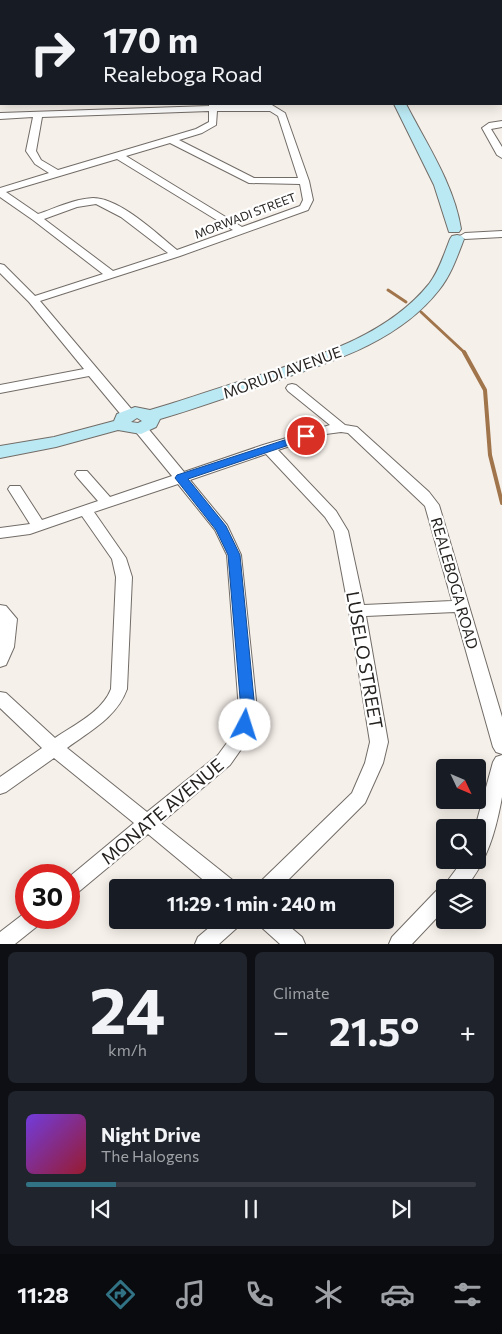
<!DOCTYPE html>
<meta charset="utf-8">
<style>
body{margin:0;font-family:Commissioner,sans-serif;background:#20242c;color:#f1f3f6;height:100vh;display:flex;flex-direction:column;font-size:19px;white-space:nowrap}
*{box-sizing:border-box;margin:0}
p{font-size:16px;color:#9ea1a6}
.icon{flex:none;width:28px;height:28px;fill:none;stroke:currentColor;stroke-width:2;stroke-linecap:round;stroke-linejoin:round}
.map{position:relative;height:944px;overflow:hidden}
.side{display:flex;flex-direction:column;gap:8px;padding:8px;background:#0d0f14;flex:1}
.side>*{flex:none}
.guide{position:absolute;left:0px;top:0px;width:502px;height:105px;box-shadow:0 2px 12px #0003;background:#171b24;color:#f1f3f6;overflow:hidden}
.needle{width:32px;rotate:134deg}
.controls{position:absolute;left:436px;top:759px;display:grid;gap:10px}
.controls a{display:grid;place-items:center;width:50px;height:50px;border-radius:5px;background:#171b24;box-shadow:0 2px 12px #0003;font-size:25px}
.speed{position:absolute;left:15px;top:864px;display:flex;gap:10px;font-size:25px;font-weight:700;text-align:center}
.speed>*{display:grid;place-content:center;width:65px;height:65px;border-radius:50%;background:#171b24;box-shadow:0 2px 12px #0003;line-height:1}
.speed .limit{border:8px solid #d22;background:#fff;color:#111}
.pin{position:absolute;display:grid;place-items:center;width:42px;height:42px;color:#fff;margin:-21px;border:2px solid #fff;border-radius:50%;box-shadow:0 1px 5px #0007}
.me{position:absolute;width:55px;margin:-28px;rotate:5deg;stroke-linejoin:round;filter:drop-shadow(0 0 4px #0008)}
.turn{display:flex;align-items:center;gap:18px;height:105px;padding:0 20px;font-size:22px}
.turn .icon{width:65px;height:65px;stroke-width:2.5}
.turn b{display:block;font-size:35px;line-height:42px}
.big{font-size:38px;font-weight:700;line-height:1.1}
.side .widget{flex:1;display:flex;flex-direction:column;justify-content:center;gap:8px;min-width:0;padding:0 18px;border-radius:8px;background:#20242c}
.side .dial{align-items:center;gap:0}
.dial b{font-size:65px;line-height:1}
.song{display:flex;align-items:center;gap:15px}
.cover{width:60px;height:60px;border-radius:8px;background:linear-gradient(135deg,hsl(260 70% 55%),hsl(350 70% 35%))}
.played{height:5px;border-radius:2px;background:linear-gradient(90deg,#317285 20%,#363941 20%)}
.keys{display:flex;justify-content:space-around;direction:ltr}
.heat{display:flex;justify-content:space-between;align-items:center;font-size:28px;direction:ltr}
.side .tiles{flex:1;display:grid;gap:8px;grid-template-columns:1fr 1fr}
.widget:last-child{grid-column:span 2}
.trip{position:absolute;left:109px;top:879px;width:285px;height:50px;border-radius:5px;background:#171b24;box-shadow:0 2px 12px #0003;font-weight:700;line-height:50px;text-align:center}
.menu{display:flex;height:80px;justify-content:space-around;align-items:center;background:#090b0e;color:#9ea1a6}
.menu .icon{width:35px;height:35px}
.menu .on{color:#317285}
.menu b{font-size:22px;color:#f1f3f6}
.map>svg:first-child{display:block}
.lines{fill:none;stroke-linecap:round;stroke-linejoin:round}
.stream-far1{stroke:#a1754c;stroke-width:3}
.stream{stroke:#a1754c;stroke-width:4}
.street-casing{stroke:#726c67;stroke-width:2}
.secondary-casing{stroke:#726c67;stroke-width:2}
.street{fill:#fff;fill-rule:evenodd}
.secondary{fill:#bae8f3;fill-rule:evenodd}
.route{fill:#1a73e8;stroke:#114b97}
.labels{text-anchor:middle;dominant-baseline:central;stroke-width:4.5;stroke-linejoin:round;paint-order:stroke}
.far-street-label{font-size:12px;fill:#252220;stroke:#fff}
.street-label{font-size:15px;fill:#252220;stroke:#fff}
.near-street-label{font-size:18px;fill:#252220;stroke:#fff}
</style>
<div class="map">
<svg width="502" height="944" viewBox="0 0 502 944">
<rect width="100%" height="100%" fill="#f6f0ea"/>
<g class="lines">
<g class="stream-far1">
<path d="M388 290 406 302"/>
<path d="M421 312 465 353"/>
</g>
<path class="stream" d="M464 352 485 390 490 455 502 503"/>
<g class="street-casing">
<g id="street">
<path d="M41 0H50L51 1H42Z"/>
<path d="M110 0H119L120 1H111Z"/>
<path d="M275 0H284L285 1H276Z"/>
<rect x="501" y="8" width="1" height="5"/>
<rect x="0" y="11" width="1" height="4"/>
<rect x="501" y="32" width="1" height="4"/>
<rect x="501" y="53" width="1" height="4"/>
<rect x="0" y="70" width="1" height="4"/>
<rect x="501" y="74" width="1" height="4"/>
<path d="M0 85 1 86V92L0 91Z"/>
<rect x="501" y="97" width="1" height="6"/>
<path d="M209 104 272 105 285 113 309 181 313 200 308 210 180 256 40 301 133 411 134 414 133 417H123L89 376 0 393V385L84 369 29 302 0 273V264L4 265 35 296 103 274 33 220 0 197V188L49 173 35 164 26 151 33 117 0 119V113L209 106ZM209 111V122L196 129 58 170 41 160 36 151 42 117ZM217 111H270L278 116 298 178H254L179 140 202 133 216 125ZM170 143 249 183 300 184 303 200 300 206 242 227 126 156ZM117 159 233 230 177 250C157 234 120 198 93 198 74 199 56 208 38 214L6 192ZM96 204 121 217 168 253 113 271 44 219 77 207Z"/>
<path d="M502 121V127L491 129 502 147V158L497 155 482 128 489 123Z"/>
<path d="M502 231V237L465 239 460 236 465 233Z"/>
<path d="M292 384 296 385 345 425 357 427 429 492 439 505 502 717V754L496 752 493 747 455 612 366 616 388 742 383 763 365 803 280 888H257L260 882 352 793 365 763 370 742 349 611 334 531 325 517 266 454 190 480 227 525 241 555 257 710 249 738 230 765 161 823 235 882 238 888H213L148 834 76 894 69 896V877L134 823 54 758 6 792 0 794V777L42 748 0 708V692L6 693 55 738C74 725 102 712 111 689L116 577 112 559 82 516 30 534 0 538V528L30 524 8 489 10 486H20L42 520 98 501 77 477 75 474 77 471H87L110 497 172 476 136 432 134 429 136 426H146L184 472 263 445 330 425 288 391 286 388 288 385ZM341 432 348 433 425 506 452 601 364 605 348 531 336 511 278 450 326 434ZM178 484 215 530 227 555 239 710 232 736 218 755 147 812 67 748C90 731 117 717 127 689L132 577 126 558 94 512Z"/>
<path d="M0 605 6 606 17 619 14 647 6 665 0 667Z"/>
<path d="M502 755C502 769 502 784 502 797 496 830 487 863 465 888H445V909L412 944H389L392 937 438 889 443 887 463 860H478V828H475L493 762 496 757Z"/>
<path d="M26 912V918H43L40 924 15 944H0V932Z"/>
<path d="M218 920H242L239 926 219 944H195L198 937Z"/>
<path d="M257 920H282L302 937 305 944H280L260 926Z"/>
</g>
</g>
<g class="secondary-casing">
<g id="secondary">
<path d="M339 0H349L350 1H340Z"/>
<path d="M394 104H406C426 143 454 184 461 229L459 232H449L434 185Z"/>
<path d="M457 235 462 236 464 239C457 257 451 275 439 290 396 345 324 364 261 386 227 397 194 409 160 419L156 427 141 434 118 430 56 447 0 458V446L54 437 114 421 117 414 135 407 150 410 170 404C199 395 228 385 257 376 318 356 387 336 429 284 439 271 444 254 450 239L452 236ZM137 418 142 421 138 423 131 422Z"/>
</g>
</g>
<use href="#street" class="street"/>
<use href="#secondary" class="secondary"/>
</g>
<path class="route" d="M306 433 311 436 310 438 188 479 226 526 240 555 255 710 250 729 245 731 240 729 238 725 241 710 228 555 216 530 175 478 177 475Z"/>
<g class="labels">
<g class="far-street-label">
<text transform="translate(245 215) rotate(-21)">MORWADI STREET</text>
</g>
<g class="street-label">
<text transform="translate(282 372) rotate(-20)">MORUDI AVENUE</text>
<text transform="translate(455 583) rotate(74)">REALEBOGA ROAD</text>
</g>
<g class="near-street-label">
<text transform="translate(365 660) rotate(80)">LUSELO STREET</text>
<text transform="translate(162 811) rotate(-40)">MONATE AVENUE</text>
</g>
</g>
</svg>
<div class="controls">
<a><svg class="needle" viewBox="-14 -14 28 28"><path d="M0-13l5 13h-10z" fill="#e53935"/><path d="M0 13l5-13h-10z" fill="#9ea1a6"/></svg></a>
<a><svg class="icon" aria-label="search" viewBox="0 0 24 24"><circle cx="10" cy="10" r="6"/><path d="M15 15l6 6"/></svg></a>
<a><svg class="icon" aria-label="layers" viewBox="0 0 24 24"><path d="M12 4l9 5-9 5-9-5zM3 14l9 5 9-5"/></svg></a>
</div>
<div class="speed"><div class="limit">30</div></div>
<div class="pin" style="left:306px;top:436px;background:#d93025"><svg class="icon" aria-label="arrive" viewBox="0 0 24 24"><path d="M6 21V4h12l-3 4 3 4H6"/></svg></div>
<svg class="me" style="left:245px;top:725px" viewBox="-20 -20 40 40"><circle r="19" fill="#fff"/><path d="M0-13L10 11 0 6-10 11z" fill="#1a73e8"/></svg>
<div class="trip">11:29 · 1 min · 240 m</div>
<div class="guide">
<div class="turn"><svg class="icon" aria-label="right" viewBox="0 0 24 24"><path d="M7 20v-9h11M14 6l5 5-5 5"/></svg><div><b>170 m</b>Realeboga Road</div></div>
</div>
</div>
<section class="side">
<div class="tiles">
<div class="widget dial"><b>24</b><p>km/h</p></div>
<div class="widget"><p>Climate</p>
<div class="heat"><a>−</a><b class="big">21.5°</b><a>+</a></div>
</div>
<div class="widget">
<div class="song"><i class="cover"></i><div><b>Night Drive</b><p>The Halogens</p></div></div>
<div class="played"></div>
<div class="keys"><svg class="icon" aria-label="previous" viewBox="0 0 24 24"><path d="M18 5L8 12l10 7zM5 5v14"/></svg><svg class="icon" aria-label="pause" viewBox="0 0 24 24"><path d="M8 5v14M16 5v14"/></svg><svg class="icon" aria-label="next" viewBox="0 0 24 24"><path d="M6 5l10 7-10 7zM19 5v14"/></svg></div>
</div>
</div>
</section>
<nav class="menu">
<b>11:28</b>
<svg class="icon on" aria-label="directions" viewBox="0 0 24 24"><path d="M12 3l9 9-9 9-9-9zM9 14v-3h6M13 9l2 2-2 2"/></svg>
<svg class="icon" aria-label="music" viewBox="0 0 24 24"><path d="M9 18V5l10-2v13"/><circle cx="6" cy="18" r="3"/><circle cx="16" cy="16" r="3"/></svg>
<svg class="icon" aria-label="phone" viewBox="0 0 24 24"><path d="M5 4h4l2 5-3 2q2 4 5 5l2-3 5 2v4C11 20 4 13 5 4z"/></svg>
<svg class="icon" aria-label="climate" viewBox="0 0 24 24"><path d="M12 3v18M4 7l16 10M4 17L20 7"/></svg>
<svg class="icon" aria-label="car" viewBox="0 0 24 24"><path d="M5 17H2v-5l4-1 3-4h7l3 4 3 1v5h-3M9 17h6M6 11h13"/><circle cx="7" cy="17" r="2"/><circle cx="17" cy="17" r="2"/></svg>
<svg class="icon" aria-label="filters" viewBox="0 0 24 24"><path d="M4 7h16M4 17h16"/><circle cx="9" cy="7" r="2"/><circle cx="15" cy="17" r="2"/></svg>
</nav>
